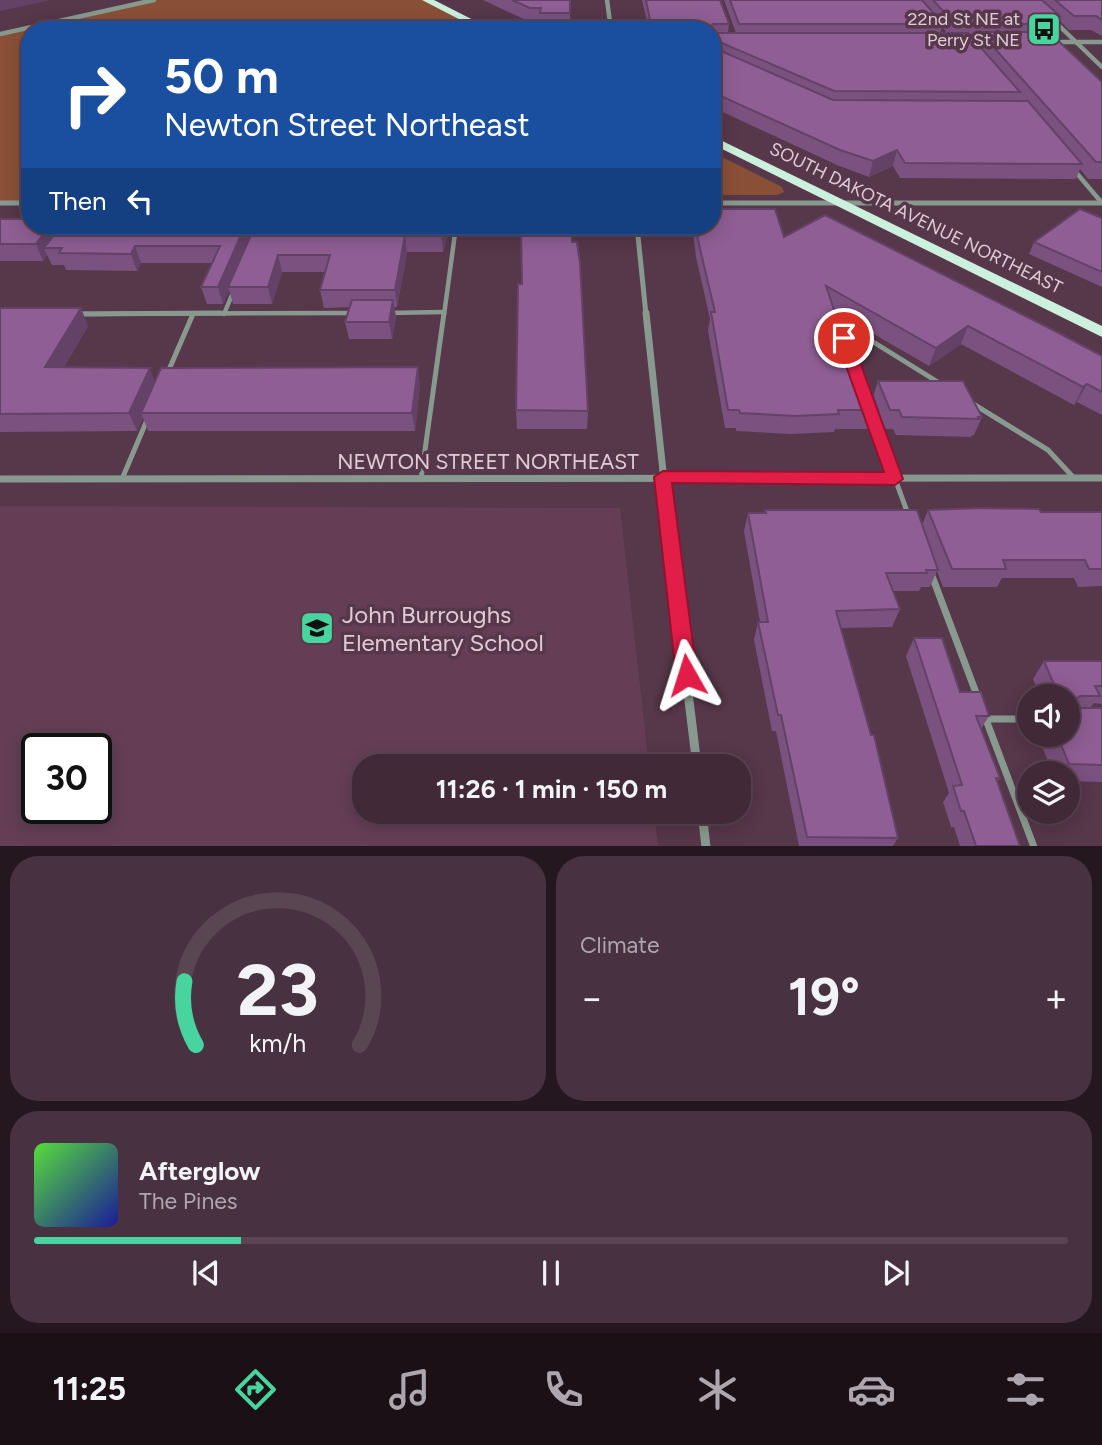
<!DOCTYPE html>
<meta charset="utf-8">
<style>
body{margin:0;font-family:Figtree,sans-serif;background:#483140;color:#f1f3f6;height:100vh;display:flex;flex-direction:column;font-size:26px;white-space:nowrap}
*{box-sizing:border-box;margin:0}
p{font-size:23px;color:#aea6ae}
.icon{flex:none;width:38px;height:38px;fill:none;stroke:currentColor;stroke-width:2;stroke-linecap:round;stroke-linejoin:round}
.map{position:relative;height:846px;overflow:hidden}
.details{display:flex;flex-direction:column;gap:10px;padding:10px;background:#24171f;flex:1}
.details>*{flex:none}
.guide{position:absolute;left:21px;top:21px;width:700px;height:214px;border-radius:28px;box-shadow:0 4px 18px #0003,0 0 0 2px #5a4553;background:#1a4fa0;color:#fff;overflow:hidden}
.buttons{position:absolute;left:1017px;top:684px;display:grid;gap:14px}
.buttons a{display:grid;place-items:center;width:63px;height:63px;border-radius:50%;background:#412938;box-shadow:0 4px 18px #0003,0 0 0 2px #5a4553;font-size:35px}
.speed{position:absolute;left:21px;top:733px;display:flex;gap:14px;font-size:35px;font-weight:700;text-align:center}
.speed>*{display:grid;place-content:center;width:91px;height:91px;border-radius:50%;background:#412938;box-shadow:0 4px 18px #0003,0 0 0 2px #5a4553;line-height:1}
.speed .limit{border:4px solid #111;border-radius:10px;background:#fff;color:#111}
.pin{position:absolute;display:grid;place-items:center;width:60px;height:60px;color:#fff;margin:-30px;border:4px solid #fff;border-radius:50%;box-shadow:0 2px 7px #0007}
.me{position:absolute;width:77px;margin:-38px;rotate:354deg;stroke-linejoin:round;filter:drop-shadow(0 0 5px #0008)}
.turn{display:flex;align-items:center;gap:24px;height:147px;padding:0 28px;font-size:32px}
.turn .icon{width:91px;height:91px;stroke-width:2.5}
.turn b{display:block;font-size:49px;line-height:60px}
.then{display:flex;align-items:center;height:66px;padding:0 28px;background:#0003;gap:14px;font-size:26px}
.big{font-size:52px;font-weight:700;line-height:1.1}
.details .tile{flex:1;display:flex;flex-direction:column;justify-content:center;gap:10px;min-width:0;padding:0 24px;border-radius:28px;background:#483140}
.details .dial{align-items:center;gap:0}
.dial svg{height:182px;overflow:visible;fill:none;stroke:#5a4553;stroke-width:7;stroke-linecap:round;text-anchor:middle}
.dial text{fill:#f1f3f6;stroke:none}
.song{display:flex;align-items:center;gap:21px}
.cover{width:84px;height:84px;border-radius:10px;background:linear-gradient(135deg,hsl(110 70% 55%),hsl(240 70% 35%))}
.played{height:7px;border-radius:4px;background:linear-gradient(90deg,#47d49e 20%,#5a4553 20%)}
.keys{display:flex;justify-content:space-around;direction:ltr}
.heat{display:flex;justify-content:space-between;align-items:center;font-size:38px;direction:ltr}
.details .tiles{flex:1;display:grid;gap:10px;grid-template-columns:1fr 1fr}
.tile:last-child{grid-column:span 2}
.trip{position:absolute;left:352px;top:754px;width:399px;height:70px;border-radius:28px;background:#412938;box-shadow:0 4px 18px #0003,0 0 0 2px #5a4553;font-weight:700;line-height:70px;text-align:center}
.tab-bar{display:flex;height:112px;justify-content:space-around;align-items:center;background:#1a1016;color:#aea6ae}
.tab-bar .icon{width:49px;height:49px}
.tab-bar .current{color:#47d49e}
.tab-bar b{font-size:32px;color:#f1f3f6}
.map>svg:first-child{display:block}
.built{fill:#653e56;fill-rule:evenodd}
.green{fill:#8a5037}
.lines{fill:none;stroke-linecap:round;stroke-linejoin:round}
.lane-far2{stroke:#889a90;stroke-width:4.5}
.lane-far1{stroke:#889a90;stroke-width:5}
.lane{stroke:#889a90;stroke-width:7}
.street-far3{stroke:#889a90;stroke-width:4.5}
.street-far2{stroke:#889a90;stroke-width:5}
.street-far1{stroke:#889a90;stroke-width:7}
.street{stroke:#889a90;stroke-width:9}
.primary{fill:#cbf0dd;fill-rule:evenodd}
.wall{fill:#7b517f;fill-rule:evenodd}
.shaded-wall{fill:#644268}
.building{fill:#8f5e94;stroke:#644268;stroke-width:2}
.route{fill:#e11d48;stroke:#92132f;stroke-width:2}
.labels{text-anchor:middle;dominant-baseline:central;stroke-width:7;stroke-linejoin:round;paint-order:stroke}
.far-poi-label{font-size:18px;fill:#e0ccd7;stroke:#57374a;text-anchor:end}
.far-street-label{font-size:18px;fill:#e0ccd7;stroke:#57374a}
.street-label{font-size:21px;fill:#e0ccd7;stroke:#57374a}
.near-poi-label{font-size:24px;fill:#e0ccd7;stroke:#57374a;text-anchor:start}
</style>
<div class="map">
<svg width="1102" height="847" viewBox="0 0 1102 847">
<rect width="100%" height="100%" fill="#57374a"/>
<path class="built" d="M0 506 620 508 649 766H364V812H654L658 846H0ZM37 749H96V808H37Z"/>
<g class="green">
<path d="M153 0H428L489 30H30V203H0V33Z"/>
<path d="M712 152 782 187 784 192 777 195H712Z"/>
</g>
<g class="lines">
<g class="lane-far2">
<path d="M1074 170 1102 203"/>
<path d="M388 313 443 312"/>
<path d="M77 314 354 313"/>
<path d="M224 314 234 290"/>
<path d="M444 315 456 226"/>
</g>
<g class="lane-far1">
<path d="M77 314 221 313"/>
<path d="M168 372 193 314"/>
<path d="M861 386 844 338 851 332 862 335 941 384"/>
<path d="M970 402 1048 450 1074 478"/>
<path d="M873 419 908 514"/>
<path d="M122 479 147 420"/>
<path d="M421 479 444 313"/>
</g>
<g class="lane">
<path d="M932 576 978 698"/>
<path d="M985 717 1034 847"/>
<path d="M986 719H1029"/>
</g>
<g class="street-far3">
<path d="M607 0 611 30"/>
<path d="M1052 19 1102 67"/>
<path d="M0 34 154 0"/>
<path d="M1052 42H1102"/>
</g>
<g class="street-far2">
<path d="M0 203H30"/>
<path d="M712 203H1102"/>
<path d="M637 226 646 315"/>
</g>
<g class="street-far1">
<path d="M646 313 671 546"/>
<path d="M0 479 1102 478"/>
</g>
<g class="street">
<path d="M670 545 697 766"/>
<path d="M702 812 706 847"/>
</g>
<g class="primary">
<path d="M422 0H434L493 30H480Z"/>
<path d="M712 136 1102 326V337L712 144Z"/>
</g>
</g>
<g class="wall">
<path d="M483 0H570V26H540V22H530Z"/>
<path d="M642 0H720L729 24 728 33H736L724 0H1102V36L1091 30H1069L1059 20 1055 30H1036L1035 32 1102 82V179H1088L1080 169 1076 179 900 178 893 166 869 177 837 165 712 107V30H649ZM942 27 947 33H940ZM972 37H979L977 43Z"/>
<path d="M1102 218V287L1029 254 1034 242Z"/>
<path d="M0 219 58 230 450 228 443 252H407L397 307H394L396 317 392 339H349L345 322 350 307 324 308 320 290 326 272H282L272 304H233L229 290 223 304H207L201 287 212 263H141L137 271 66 270 64 265H52L47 255 43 261H0Z"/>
<path d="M694 226H712L784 237 1102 356V415L1077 402 1074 405 961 344 929 366 834 311 858 381 873 397 878 381 982 417 974 435H972L971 437 896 435 893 429H884L878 412 872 429H835L834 432 791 434 736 431V428H725L708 330 710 319 696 257 693 233Z"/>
<path d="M572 242 588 411 587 429H517L516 410 522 284Z"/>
<path d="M0 308 88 326 64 367 155 382 420 385 415 431H148L143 418 137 431 0 432Z"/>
<path d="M765 510 922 525 928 510 1041 512H1102V586L1078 587 1074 578H1002L997 587H943L937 571 930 587H921L919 591H893L900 609 892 627 841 628 898 838 893 846H799L776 731H772L754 640 758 622H760L744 531 748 513H764Z"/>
<path d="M914 638 960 692 989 716 981 729 1000 778 997 782 1020 846H960L954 827H951L943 802 949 793 906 656Z"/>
<path d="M1044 661H1102V704L1094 703 1090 708H1102V782L1068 781V774H1053L1040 741 1045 735H1068V696H1040L1033 679Z"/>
</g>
<g class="shaded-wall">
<path d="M0 0H51L0 11Z"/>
<path d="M897 150 893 166 869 177 873 161Z"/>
<path d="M49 226H56L60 236 44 248 47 255 43 261 36 244Z"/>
<path d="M245 226H255L228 287 229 290 223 304 218 287Z"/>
<path d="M444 226H449L450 228 443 252 441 235Z"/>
<path d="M405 235 407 252 397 307 395 290Z"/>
<path d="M135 246 141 263 137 271 131 254Z"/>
<path d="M278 255 282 272 272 304 268 287Z"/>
<path d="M393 300 396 317 392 339 389 322Z"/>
<path d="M81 308 88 326 53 385 45 367Z"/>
<path d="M968 326 961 344 929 366 936 348Z"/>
<path d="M418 367 420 385 415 431 412 413Z"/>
<path d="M150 368 156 386 141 413 143 418 137 431 129 413Z"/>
<path d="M1087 384 1077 402 1074 405 1083 387Z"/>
</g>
<g class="building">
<path d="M512 0H570V13H540L541 8H530Z"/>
<path d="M646 0H720L729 24H713L709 28 710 30H652Z"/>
<path d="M730 0H922L943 24H739Z"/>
<path d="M933 0H1042L1060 16H1030L1038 24H955Z"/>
<path d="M1055 0H1102V20L1096 16H1074Z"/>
<path d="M712 32 714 33H968L1020 92 834 91 715 40 712 41Z"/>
<path d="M980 32H1049L1102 82V162H1096Z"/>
<path d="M712 47 833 100 1028 101 1082 164 905 163 897 150 873 161 840 150 712 92Z"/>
<path d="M712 209H775L784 237 825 215 1055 331 1102 356V392L1087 384 1083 387 968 326 936 348 826 286 858 381H867L878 410H838L839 414 796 416 740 413 739 410H728L711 312H715L698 240 696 226H712Z"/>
<path d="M1080 209 1102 218V272L1034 242Z"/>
<path d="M0 219H30V226H49L36 244H0Z"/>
<path d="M61 226H245L218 287H201L220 246H135L131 254 59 253 62 248H44Z"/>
<path d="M255 226H444L441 235H405L395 290H320L330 255H278L268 287H228Z"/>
<path d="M521 226H571L572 242H577L580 263 588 411 516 410 518 284H522Z"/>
<path d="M352 300H393L389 322H345Z"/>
<path d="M0 308H81L45 367 150 368 129 413 0 414Z"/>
<path d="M418 367 412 413H141L161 368Z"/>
<path d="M878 381H963L982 417H978L979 419 902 417 899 410H890Z"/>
<path d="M982 508 1039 509 1041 512H1102V569H1089L1085 560H1003L1006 569H952L928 510Z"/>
<path d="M765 510H917L938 570H926L927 573H886L900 609 836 611 871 735H874L898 838 807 837 781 715H778L758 622H768L748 513H766Z"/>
<path d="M914 638H942L960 692H981L989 716H976L1000 778H996L1020 846H976L964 811H961L953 786 962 785Z"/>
<path d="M1044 661H1102V686H1095L1100 696H1080L1074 701 1080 708H1102V765L1069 764 1057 735H1068V724H1071L1068 717V696H1059Z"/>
</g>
<path class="route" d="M844 333 851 338 903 479 895 485 672 483 697 675 694 681 687 684 679 681 676 675 654 477 663 471 884 472 836 338Z"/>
<defs>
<g id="bus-square" transform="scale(1.75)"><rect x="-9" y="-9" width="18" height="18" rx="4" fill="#47d49e" stroke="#57374a"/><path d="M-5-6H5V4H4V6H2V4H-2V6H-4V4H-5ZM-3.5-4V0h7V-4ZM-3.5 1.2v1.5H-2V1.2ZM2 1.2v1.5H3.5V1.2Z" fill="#111"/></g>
<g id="school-square" transform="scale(1.75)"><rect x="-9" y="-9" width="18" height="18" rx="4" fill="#47d49e" stroke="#57374a"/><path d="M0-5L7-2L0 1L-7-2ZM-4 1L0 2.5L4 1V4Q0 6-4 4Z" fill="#111"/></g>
</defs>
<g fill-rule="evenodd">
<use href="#bus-square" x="1044" y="29"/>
<use href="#school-square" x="317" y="628"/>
</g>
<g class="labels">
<g class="far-poi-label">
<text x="1020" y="19">22nd St NE at<tspan x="1020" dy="21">Perry St NE</tspan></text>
</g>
<g class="far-street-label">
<text transform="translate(916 218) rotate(26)">SOUTH DAKOTA AVENUE NORTHEAST</text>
</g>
<g class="street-label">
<text x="488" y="461">NEWTON STREET NORTHEAST</text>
</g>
<g class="near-poi-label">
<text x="342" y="614">John Burroughs<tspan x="342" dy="28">Elementary School</tspan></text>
</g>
</g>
</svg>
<div class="buttons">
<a><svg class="icon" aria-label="sound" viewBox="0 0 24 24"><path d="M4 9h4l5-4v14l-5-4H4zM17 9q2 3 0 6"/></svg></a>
<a><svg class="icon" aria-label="layers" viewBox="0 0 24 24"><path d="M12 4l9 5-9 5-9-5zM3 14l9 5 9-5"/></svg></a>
</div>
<div class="speed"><div class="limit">30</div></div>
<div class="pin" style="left:844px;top:338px;background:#d93025"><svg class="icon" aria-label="arrive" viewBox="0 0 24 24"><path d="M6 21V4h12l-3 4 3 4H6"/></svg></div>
<svg class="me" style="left:687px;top:675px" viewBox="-20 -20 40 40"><path d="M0-17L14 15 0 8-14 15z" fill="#e11d48" stroke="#fff" stroke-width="4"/></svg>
<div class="trip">11:26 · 1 min · 150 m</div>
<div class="guide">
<div class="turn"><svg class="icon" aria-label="right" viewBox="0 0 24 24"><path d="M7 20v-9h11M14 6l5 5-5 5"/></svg><div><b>50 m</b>Newton Street Northeast</div></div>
<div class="then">Then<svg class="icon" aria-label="left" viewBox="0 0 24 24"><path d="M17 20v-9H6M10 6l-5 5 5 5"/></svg></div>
</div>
</div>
<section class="details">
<div class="tiles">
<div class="tile dial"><svg viewBox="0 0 100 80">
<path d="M14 69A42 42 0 1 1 86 69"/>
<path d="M14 69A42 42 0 0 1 9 41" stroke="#47d49e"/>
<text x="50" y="56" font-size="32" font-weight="700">23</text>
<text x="50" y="72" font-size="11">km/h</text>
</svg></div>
<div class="tile"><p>Climate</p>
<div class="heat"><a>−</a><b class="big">19°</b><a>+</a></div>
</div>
<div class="tile">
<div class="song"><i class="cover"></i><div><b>Afterglow</b><p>The Pines</p></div></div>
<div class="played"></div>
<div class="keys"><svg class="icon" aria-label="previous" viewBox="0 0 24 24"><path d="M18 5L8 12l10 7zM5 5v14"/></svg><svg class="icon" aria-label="pause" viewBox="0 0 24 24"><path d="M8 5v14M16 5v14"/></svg><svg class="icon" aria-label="next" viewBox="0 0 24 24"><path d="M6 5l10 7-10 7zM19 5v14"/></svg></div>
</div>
</div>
</section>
<nav class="tab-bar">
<b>11:25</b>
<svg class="icon current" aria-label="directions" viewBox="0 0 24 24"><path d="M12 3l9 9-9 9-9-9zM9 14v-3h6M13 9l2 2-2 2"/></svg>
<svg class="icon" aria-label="music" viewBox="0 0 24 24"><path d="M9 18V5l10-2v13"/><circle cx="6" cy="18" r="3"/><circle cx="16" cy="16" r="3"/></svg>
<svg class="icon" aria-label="phone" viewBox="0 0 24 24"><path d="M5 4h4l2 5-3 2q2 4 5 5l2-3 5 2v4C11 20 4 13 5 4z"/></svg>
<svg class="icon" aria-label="climate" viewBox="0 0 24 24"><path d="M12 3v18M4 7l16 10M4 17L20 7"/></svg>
<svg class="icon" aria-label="car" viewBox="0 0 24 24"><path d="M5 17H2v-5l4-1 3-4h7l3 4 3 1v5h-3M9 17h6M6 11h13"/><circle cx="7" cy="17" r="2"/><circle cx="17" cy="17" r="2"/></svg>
<svg class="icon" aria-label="filters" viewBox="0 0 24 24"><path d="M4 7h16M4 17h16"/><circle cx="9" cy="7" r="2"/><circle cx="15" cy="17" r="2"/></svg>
</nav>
